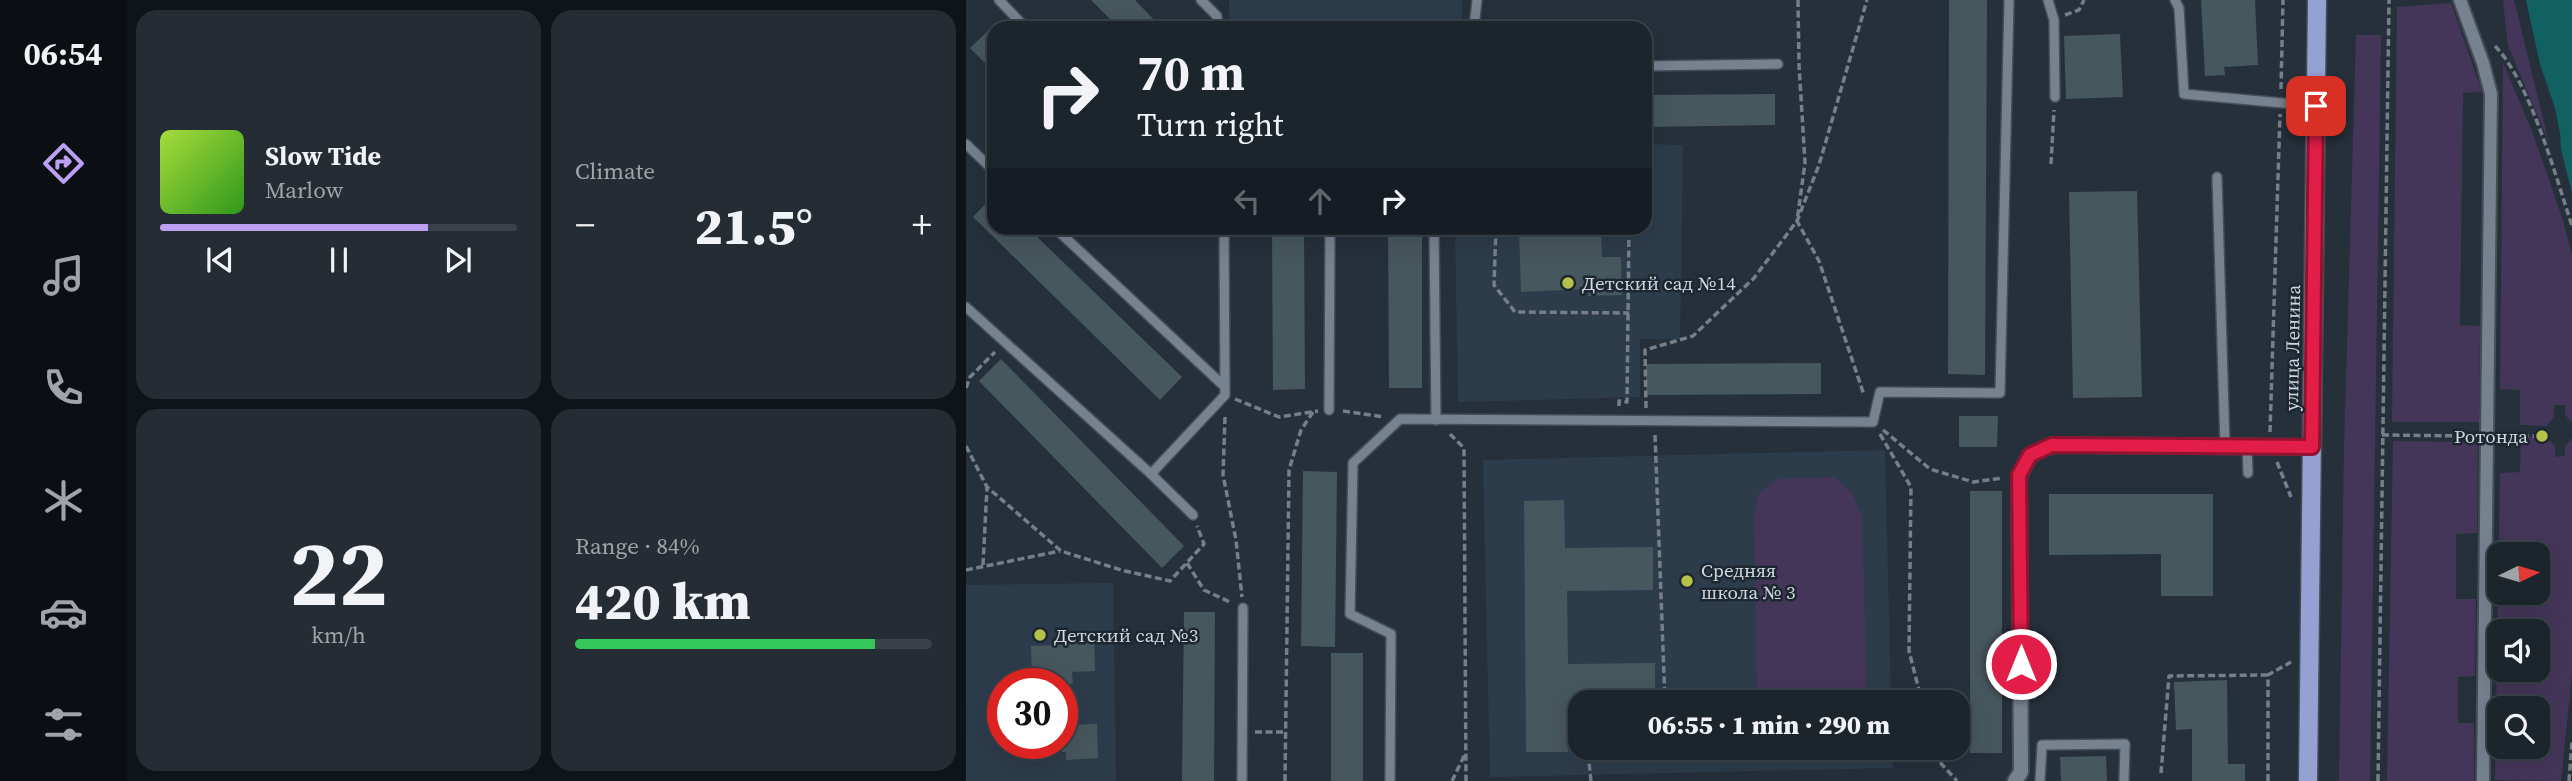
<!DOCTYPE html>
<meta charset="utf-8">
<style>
body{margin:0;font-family:"Source Serif 4",serif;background:#252c34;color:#f1f3f6;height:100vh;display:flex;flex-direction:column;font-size:26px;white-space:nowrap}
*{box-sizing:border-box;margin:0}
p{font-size:23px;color:#a0a4a9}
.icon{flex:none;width:38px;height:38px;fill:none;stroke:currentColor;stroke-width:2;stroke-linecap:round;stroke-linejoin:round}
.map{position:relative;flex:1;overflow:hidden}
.sheet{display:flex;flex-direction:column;gap:10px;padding:10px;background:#0f1418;width:840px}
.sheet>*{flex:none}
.top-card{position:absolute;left:21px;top:21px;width:665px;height:214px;border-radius:21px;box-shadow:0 7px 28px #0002,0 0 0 2px #3a4148;background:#1c242c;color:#f1f3f6;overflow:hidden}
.needle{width:46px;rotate:85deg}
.controls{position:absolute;left:1521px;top:542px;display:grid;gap:14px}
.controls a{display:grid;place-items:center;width:63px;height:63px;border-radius:14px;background:#1c242c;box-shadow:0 7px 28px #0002,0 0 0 2px #3a4148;font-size:35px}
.speed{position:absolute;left:21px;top:668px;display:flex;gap:14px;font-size:35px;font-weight:700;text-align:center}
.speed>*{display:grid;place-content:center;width:91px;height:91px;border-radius:50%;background:#1c242c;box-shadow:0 7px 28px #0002,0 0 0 2px #3a4148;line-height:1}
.speed .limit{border:10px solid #d22;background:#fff;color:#111}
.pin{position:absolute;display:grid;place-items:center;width:60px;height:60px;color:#fff;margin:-30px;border-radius:14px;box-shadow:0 4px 10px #0006}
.me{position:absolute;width:77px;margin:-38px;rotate:0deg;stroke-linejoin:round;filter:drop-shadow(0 0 5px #0008)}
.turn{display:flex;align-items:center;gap:24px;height:147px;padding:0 35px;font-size:32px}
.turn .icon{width:91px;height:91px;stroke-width:2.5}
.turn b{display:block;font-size:49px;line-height:60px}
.lanes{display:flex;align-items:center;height:66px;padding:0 35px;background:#0003;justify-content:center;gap:35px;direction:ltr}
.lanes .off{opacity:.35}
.big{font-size:52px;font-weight:800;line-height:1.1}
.sheet .card{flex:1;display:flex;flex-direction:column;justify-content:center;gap:10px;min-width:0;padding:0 24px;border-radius:21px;background:#252c34}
.sheet .dial{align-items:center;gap:0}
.dial b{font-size:91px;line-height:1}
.song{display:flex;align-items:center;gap:21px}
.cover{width:84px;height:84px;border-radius:10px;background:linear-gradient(135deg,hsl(80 70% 55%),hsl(110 70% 35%))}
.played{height:7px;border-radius:4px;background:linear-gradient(90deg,#bca0f2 75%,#3a4148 75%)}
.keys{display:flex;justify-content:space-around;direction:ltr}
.heat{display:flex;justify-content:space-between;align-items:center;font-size:38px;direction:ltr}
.charge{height:10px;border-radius:5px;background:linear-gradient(90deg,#34c759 84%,#3a4148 0)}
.sheet .tiles{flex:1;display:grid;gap:10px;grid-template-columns:repeat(2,1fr)}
.trip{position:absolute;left:602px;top:690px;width:402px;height:70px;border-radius:21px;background:#1c242c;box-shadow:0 7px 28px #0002,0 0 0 2px #3a4148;font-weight:800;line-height:70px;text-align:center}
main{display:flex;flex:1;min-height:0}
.tabs{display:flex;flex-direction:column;width:126px;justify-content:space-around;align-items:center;background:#0b0e12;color:#a0a4a9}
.tabs .icon{width:49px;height:49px}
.tabs .current{color:#bca0f2}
.tabs b{font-size:32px;color:#f1f3f6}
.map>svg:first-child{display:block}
.built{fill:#2d3c4b;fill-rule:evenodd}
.green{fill:#443659;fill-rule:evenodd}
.water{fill:#116162}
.building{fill:#46575d}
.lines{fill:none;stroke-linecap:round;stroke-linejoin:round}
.service-casing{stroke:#454d57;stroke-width:12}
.pedestrian-casing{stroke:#454d57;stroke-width:16}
.minor-casing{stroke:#454d57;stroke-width:18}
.primary-casing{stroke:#454d57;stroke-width:21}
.path{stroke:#767e88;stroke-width:3.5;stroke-dasharray:7 3.5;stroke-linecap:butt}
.service{stroke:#76828f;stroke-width:9}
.pedestrian{stroke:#76828f;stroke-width:12}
.minor{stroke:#76828f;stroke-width:14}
.primary{stroke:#95a1d2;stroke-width:18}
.route-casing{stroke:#92132f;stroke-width:18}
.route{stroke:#e11d48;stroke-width:12}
.poi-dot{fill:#b4c24a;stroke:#1d2731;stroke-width:2.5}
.labels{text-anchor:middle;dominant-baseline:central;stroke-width:5;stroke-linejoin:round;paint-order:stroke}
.poi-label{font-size:19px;fill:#d1d7de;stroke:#1d2731;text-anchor:start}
.street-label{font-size:19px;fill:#d1d7de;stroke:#1d2731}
</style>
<main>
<nav class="tabs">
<b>06:54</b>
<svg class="icon current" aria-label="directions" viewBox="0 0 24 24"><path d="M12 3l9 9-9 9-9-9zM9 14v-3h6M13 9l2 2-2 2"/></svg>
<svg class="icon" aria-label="music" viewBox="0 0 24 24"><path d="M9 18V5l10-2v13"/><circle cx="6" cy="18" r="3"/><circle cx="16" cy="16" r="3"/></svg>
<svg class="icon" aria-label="phone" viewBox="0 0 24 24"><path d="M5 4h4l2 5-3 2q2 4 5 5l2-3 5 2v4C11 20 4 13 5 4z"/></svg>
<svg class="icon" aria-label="climate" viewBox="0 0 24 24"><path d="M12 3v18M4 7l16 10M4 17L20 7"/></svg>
<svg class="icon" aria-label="car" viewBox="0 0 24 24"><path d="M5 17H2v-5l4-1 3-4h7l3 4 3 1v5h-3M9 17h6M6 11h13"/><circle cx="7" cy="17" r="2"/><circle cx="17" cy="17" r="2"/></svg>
<svg class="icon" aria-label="filters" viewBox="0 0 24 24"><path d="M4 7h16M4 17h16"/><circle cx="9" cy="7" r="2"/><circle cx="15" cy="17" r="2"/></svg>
</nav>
<section class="sheet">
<div class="tiles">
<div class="card">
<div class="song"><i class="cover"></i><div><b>Slow Tide</b><p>Marlow</p></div></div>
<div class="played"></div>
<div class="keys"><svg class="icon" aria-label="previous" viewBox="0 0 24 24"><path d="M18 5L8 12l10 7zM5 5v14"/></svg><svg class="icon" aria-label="pause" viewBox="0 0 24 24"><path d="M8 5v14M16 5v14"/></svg><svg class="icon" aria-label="next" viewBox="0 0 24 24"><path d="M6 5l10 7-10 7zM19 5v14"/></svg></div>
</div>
<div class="card"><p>Climate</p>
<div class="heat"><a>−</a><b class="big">21.5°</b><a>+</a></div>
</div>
<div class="card dial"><b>22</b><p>km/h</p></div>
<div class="card"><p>Range · 84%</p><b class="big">420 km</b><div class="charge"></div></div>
</div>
</section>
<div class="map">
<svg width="1606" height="781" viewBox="0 0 1606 781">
<rect width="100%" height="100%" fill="#26303b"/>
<g class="built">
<rect x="263" y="0" width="233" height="28"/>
<path d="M679 144 717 145 714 339H674V397L492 402 489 228H679Z"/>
<path d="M919 450 925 702H614V747H926L927 768 524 777 517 460Z"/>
<path d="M147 583 150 781H0V585ZM37 684H96V744H37Z"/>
</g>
<g class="green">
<path d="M1537 0H1548L1583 143 1542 46Z"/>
<path d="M1485 3 1516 92 1497 93 1494 325 1514 326 1513 422H1426L1431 7Z"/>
<path d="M1390 35H1415L1404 781H1373L1378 450Z"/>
<path d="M1537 63 1566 131 1596 217 1606 255V422L1599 415V405H1588V417L1580 426 1554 425V390L1534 389Z"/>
<path d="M1555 437H1580L1589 446V457L1599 456V446L1606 439V674L1595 781 1529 780 1534 473 1554 472ZM1533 555H1572V593H1533ZM1533 632H1572V670H1533ZM1533 709H1572V747H1533Z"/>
<path d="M1427 441 1512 442 1511 533 1490 534V599H1510L1509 676 1492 677V723H1508V781H1421Z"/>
<path d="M869 477 885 492 896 515 901 702H791L788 514 792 494 811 479Z"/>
</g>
<path class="water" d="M1560 0H1606V193L1595 150 1594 133 1589 108 1574 64Z"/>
<g class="building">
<path d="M125 0H169L196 28H153Z"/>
<path d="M983 0H1021L1019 375 982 374Z"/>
<path d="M1235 0H1289L1292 65 1258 67 1259 75 1239 76Z"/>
<path d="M28 25V72L4 48Z"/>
<path d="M1154 34 1157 97 1100 99 1098 36Z"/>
<path d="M809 94V125L679 127V95Z"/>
<path d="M1171 191 1176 397 1107 398 1103 192Z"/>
<path d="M28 195V228H62L216 377 194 400 7 217Z"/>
<path d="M306 228H338L339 389 307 390Z"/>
<path d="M422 228H456V388H423Z"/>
<path d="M553 228H635L636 257H655L656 295 622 296V289L555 292Z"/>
<path d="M35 359 218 546 196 568 13 381Z"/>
<path d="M855 363V394L680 395V364Z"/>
<path d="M993 416H1032L1031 447H993Z"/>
<path d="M337 471 371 472 369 647 335 646Z"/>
<rect x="1004" y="491" width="32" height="262"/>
<path d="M1083 494H1247V596H1195V554L1083 555Z"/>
<path d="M598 500 599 548 687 547V590L601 591 602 664 689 663V702H614V704H602V752H560L558 501Z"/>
<path d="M218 612H249L248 781H216Z"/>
<path d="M128 635 129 671 106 672 107 684H66L65 646 95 645 94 636Z"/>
<rect x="365" y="653" width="32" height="128"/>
<path d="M1261 680 1262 764H1279V781H1226V729L1210 730 1208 682Z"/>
<path d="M131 724 132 758 100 760V752H96V725Z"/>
<path d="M1140 756 1141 781H1095L1094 757Z"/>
</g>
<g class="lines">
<g class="service-casing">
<g id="service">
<path d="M33 0 60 28"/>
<path d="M235 0 251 16 252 28"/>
<path d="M1082 0 1088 20 1089 97"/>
<path d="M1209 0 1213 8 1218 94 1350 106"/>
<path d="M508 28 511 0"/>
<path d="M679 66 812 64"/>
<path d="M0 144 28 171"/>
<path d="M1251 177 1259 445"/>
<path d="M89 228 259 387"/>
<path d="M468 228 470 420"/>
<path d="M0 307 185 474 227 515"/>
<path d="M363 410 364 228"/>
<path d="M1281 446 1282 473"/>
<path d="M185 474 259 395 258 228"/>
<path d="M276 781 277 608"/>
<path d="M424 781 425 634 384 614 387 463 434 419 907 422 914 392 1034 393 1043 0"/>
<path d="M1074 781 1076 745 1159 744 1158 781"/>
</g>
</g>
<g class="pedestrian-casing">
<path id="pedestrian" d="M1494 0 1517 63 1525 94 1517 781"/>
</g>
<g class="minor-casing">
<path id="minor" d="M1049 781 1055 772 1053 476 1064 455 1086 445 1346 447"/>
</g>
<g class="primary-casing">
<path id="primary" d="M1342 781 1351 0"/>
</g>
<g class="path">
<path d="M832 0 833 65 839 163 831 221 853 261 898 395"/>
<path d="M1099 15 1113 10 1118 0"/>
<path d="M1529 46C1564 82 1590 177 1606 226"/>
<path d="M1315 89 1317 0"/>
<path d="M1085 164 1088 110"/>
<path d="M530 228 528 285 549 312 663 313"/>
<path d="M0 388 4 377 29 352"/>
<path d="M269 399 313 417 352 411"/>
<path d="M653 406V401L661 402 663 228"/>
<path d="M680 408 679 350 727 336 788 278 831 221 853 165 901 0"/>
<path d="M377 411 418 417"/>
<path d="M259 417 257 475 270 540 276 597"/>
<path d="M917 430 964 469 1007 482 1037 478"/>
<path d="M1304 432 1314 114"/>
<path d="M484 434 498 448 500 781"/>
<path d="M914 434 945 487 943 651 956 702"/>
<path d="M689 435 699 702"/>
<path d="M1416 435 1506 436"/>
<path d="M1535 436H1571"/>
<path d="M0 446 21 487 95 551 155 570 204 581 238 544 231 526"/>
<path d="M1311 462 1325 497"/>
<path d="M221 563 238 590 266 603"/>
<path d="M17 565 21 487"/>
<path d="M0 570 94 551"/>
<path d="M289 732H320"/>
<path d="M960 747 991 781"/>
<path d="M1195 773 1203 676 1302 675"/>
<path d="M319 781 323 470 335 430 347 412"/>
<path d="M486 781 499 754"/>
<path d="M625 781 622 752 701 750V747"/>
<path d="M1302 781V675L1325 662"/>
<path d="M1412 781 1423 0"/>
<path d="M1603 781 1606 741"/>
</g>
<use href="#service" class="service"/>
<use href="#pedestrian" class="pedestrian"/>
<use href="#minor" class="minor"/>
<use href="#primary" class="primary"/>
</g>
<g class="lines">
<g class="route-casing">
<path id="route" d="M1055 664 1053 475 1064 455 1086 445 1346 447 1350 106"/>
</g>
<use href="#route" class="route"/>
</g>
<g class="poi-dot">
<circle cx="602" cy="283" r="7"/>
<circle cx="1576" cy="436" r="7"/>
<circle cx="721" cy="581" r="7"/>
<circle cx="74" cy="635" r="7"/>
</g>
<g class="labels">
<g class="poi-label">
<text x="616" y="283">Детский сад №14</text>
<text x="1562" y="436" text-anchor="end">Ротонда</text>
<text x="735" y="570">Средняя<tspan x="735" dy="22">школа № 3</tspan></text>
<text x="88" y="635">Детский сад №3</text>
</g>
<g class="street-label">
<text transform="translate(1326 348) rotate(-89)">улица Ленина</text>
</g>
</g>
</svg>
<div class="controls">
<a><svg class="needle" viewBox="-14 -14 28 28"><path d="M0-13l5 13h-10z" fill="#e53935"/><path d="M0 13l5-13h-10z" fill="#a0a4a9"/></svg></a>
<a><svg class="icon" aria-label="sound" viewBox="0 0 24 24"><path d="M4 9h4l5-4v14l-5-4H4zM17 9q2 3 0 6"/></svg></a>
<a><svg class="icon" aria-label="search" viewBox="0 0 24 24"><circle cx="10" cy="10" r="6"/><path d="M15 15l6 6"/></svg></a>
</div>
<div class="speed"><div class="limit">30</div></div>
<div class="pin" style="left:1350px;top:106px;background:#d93025"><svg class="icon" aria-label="arrive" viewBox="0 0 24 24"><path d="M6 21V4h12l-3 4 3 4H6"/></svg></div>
<svg class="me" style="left:1055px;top:664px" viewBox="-20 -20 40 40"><circle r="17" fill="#e11d48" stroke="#fff" stroke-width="3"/><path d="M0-11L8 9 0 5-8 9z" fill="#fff"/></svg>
<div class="trip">06:55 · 1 min · 290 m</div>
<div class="top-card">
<div class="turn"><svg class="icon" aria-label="right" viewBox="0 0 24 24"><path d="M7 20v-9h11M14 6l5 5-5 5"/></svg><div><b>70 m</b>Turn right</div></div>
<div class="lanes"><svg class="icon off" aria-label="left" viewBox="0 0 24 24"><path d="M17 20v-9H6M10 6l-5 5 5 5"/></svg><svg class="icon off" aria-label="ahead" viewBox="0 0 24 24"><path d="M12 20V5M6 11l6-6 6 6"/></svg><svg class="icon" aria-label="right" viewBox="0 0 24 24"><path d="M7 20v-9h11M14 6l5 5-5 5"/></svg></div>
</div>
</div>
</main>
